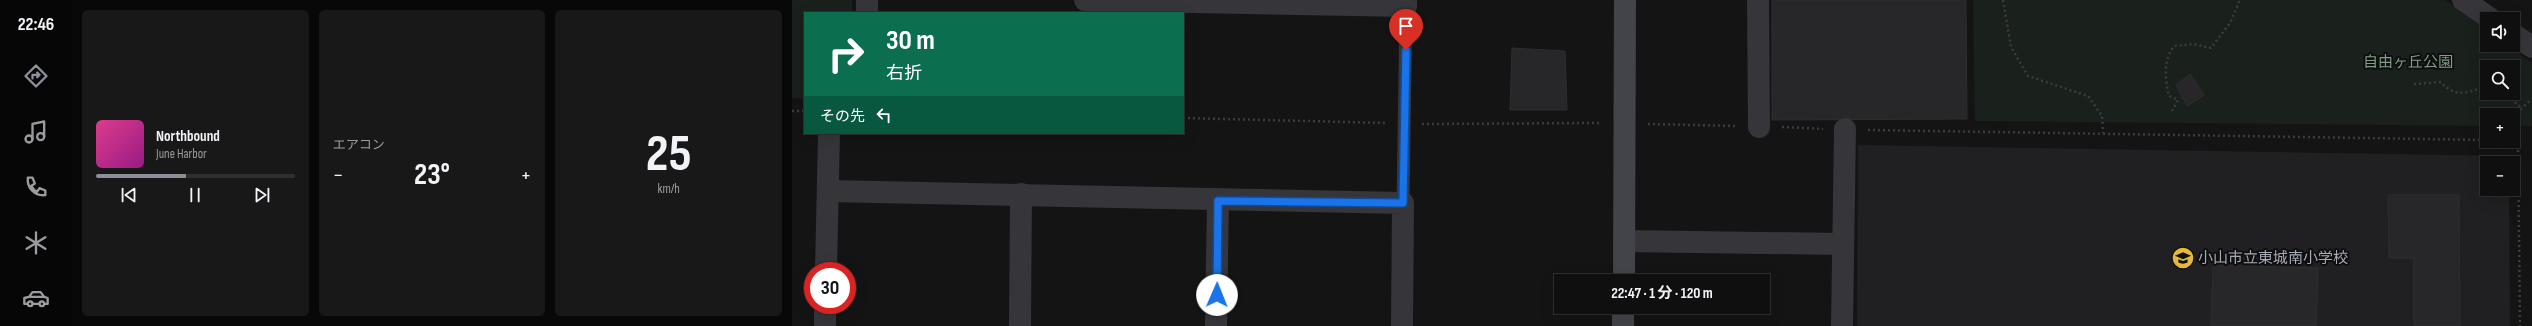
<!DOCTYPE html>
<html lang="ja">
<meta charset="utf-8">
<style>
body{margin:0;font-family:"Sofia Sans Condensed","Noto Sans JP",sans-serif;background:#181819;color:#f1f3f6;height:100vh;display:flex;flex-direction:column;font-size:15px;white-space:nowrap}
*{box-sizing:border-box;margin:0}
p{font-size:13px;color:#9b9c9f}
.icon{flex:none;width:22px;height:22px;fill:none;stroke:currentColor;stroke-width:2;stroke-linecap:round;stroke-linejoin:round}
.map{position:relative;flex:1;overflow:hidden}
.sheet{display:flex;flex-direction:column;gap:10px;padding:10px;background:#080809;width:720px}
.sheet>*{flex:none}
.banner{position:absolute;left:12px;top:12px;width:380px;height:122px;border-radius:0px;box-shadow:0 4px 16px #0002,0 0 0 1px #2f2f30;background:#0b6e4f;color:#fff;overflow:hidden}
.controls{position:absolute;left:1688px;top:12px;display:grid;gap:8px}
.controls a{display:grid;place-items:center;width:40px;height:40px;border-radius:0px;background:#0f0f10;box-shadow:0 4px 16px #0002,0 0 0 1px #2f2f30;font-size:20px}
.speed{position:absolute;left:12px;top:262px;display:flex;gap:8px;font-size:20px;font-weight:700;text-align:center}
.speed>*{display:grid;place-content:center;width:52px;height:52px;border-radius:50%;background:#0f0f10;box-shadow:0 4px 16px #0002,0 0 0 1px #2f2f30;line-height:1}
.speed .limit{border:6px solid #d22;background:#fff;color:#111}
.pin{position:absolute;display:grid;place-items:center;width:34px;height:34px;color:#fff;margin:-41px -17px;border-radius:50% 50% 50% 0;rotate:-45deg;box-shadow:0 0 4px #0007}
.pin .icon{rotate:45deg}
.me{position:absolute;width:44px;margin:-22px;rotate:1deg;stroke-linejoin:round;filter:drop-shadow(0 0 3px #0008)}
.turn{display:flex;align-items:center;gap:14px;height:84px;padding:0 16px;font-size:18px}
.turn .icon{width:52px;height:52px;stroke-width:2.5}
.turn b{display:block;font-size:28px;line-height:34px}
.then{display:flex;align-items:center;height:38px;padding:0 16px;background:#0003;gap:8px;font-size:15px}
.big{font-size:30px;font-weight:700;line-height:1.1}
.sheet .tile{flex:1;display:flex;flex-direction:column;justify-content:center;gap:6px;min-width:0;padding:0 14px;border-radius:6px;background:#181819}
.sheet .dial{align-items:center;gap:0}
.dial b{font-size:52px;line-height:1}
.song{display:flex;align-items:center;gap:12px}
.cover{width:48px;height:48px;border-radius:6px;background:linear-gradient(135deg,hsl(330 70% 55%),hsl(310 70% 35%))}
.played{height:4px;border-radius:2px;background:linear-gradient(90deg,#8c9099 45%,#2f2f30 45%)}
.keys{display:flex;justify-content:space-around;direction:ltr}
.heat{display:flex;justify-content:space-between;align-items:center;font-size:22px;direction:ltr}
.sheet .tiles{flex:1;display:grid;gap:10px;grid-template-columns:repeat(3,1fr)}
.trip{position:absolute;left:762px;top:274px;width:216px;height:40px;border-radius:0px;background:#0f0f10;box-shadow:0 4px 16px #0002,0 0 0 1px #2f2f30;font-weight:700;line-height:40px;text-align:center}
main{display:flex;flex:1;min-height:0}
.tabs{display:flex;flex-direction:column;width:72px;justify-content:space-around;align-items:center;background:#060606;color:#9b9c9f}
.tabs .icon{width:28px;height:28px}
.tabs .selected{color:#8c9099}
.tabs b{font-size:18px;color:#f1f3f6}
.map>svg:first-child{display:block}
.built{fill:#202022}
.green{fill:#1a201b;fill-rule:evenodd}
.building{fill:#272729;stroke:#2e2e31}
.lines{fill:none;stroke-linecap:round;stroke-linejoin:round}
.path{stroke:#3b3c41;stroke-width:2.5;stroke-dasharray:2 3;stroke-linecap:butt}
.lane{stroke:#35353a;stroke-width:13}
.street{stroke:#35353a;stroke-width:22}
.secondary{stroke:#43444a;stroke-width:22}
.route-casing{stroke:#114b97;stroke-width:10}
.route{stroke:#1a73e8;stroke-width:7}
.labels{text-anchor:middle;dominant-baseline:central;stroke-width:4;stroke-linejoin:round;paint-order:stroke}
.park-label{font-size:15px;fill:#7e9f83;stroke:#0f0f10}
.poi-label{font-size:15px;fill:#a6aab5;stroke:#0f0f10;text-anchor:start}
</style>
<main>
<nav class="tabs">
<b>22:46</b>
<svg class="icon selected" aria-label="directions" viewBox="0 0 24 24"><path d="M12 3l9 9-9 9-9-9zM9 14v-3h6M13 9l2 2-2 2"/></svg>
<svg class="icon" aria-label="music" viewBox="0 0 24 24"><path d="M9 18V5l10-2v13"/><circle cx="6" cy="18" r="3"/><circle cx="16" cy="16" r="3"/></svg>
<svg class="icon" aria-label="phone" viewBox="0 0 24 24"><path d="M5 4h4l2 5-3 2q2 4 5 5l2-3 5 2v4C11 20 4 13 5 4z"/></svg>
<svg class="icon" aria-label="climate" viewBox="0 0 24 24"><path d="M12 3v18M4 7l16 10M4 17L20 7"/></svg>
<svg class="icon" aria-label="car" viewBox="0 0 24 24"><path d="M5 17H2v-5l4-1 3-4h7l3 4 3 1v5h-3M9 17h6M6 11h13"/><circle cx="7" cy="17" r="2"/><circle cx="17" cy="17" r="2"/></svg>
</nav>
<section class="sheet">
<div class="tiles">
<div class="tile">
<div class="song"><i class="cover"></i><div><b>Northbound</b><p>June Harbor</p></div></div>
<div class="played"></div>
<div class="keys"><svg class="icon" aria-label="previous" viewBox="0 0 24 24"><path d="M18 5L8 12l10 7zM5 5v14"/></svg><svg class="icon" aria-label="pause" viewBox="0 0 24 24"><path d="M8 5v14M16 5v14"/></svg><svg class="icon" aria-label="next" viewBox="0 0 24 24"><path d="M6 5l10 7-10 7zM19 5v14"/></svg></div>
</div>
<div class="tile"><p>エアコン</p>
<div class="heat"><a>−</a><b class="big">23°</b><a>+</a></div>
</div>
<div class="tile dial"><b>25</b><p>km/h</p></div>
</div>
</section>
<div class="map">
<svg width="1740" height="326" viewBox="0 0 1740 326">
<rect width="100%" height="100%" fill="#141415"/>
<path class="built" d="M1066 145 1717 156V163H1695V189H1717L1718 326H1065Z"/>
<g class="green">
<path d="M0 0H60V13H13V98H0Z"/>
<path d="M1181 0H1653L1695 30V45H1715L1740 63V124L1738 126H1721V115H1695V126L1183 121ZM1695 67H1721V93H1695Z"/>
</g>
<g class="building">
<path d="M980 0H1174L1175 119 980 120Z"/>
<path d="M720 48 773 51 775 110H718Z"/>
<path d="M1398 74 1412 95 1395 106 1384 85Z"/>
<path d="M1596 195H1667L1668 326H1622V258H1597Z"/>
<path d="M1421 265 1526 268 1524 326H1419Z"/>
</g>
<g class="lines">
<g class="path">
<path d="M1211 0 1219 47 1236 76 1296 96 1310 116 1311 133"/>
<path d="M1622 84 1649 82C1663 99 1677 92 1695 86"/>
<path d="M1711 93 1730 108"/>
<path d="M0 111H13"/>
<path d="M1380 111 1386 100 1377 96C1373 79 1371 60 1382 46L1401 44 1419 48 1438 23 1448 0"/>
<path d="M1721 116 1740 99"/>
<path d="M391 118 595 123"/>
<path d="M630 124 809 123"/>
<path d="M856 124 945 126"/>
<path d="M990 127 1031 129"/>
<path d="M1076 130 1695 140"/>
<path d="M1721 140H1726L1728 326"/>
</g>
<path class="lane" d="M611 203 614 6"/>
<g class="street">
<path d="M293 0 614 6V0"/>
<path d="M966 0 967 127"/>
<path d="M1671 0 1699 19"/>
<path d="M75 13V0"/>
<path d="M1721 34 1740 47"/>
<path d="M37 191 611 203 610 326"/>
<path d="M832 241 1050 244"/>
<path d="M34 271 37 133"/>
<path d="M33 326V305"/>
<path d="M228 326 229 194"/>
<path d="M424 326 426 201"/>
<path d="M1050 326 1053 129"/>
</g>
<g class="secondary">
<path d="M832 281 833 0"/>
<path d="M831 326V307"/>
</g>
</g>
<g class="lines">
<g class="route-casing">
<path id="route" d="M425 295 426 201 611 203 614 50"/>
</g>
<use href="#route" class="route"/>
</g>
<defs>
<g id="school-disc" transform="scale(1.15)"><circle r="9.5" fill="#e6b83b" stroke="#0f0f10"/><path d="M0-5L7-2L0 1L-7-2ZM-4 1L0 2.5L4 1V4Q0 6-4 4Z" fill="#111"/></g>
</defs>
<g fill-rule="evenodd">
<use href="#school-disc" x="1391" y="258"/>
</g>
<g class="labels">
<g class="park-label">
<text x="1616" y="62">自由ヶ丘公園</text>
</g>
<g class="poi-label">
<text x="1406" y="258">小山市立東城南小学校</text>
</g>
</g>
</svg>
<div class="controls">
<a><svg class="icon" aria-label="sound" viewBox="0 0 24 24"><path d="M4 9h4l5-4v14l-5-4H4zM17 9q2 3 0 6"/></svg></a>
<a><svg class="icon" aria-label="search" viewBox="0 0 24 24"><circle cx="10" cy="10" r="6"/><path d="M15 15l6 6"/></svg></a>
<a>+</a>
<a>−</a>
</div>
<div class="speed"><div class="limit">30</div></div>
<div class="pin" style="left:614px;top:50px;background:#d93025"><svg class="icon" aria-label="arrive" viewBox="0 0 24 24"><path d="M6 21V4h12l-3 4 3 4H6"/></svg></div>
<svg class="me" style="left:425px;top:295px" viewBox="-20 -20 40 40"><circle r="19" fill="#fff"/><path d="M0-13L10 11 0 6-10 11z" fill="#1a73e8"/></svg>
<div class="trip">22:47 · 1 分 · 120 m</div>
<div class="banner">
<div class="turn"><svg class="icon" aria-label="right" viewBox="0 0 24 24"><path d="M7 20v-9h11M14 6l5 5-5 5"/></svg><div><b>30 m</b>右折</div></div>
<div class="then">その先<svg class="icon" aria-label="left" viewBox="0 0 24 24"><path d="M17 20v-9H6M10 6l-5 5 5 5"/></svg></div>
</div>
</div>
</main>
